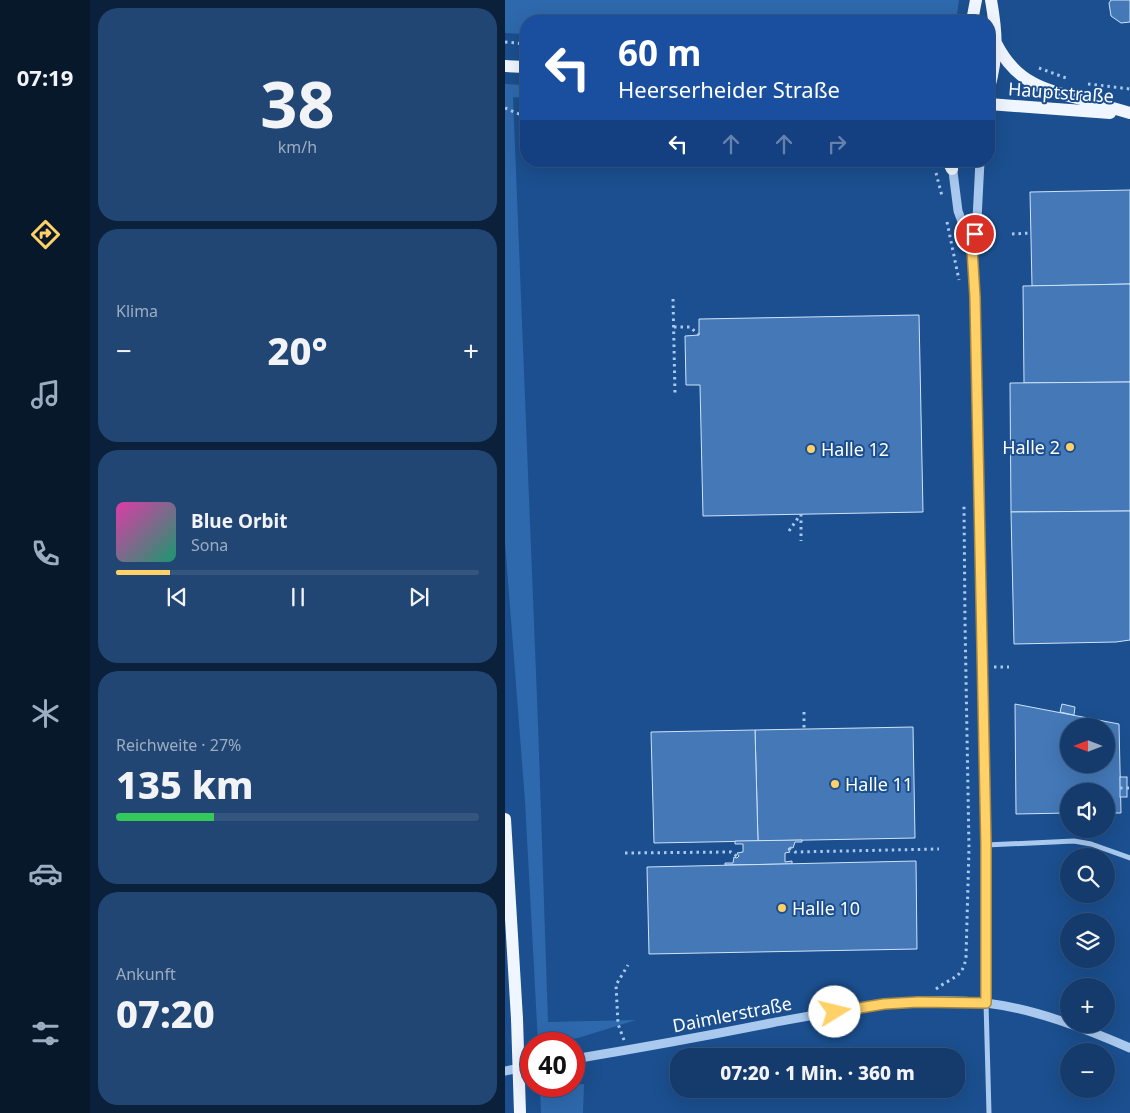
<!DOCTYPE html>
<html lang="de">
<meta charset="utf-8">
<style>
body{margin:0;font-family:"Noto Sans",sans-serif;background:#214673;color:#f1f3f6;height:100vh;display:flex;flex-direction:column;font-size:19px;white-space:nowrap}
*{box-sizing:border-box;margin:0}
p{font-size:16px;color:#9dadc1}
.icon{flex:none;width:28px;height:28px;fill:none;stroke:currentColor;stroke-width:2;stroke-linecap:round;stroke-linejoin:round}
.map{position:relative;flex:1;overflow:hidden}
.panel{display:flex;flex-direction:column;gap:8px;padding:8px;background:#0b203b;width:415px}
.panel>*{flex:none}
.top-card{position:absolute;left:15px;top:15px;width:475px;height:152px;border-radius:20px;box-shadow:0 5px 20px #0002,0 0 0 1px #33557e;background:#1a4fa0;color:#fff;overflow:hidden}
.needle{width:32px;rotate:270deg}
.buttons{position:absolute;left:555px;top:718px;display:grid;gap:10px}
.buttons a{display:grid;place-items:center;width:55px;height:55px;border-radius:50%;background:#143b6b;box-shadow:0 5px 20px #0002,0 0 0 1px #33557e;font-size:25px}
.speed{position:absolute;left:15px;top:1032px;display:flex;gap:10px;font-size:25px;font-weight:700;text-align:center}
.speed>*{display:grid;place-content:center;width:65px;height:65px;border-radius:50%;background:#143b6b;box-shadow:0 5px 20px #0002,0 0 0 1px #33557e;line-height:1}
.speed .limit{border:8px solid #d22;background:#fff;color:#111}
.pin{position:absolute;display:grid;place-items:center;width:42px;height:42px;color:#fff;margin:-21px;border:2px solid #fff;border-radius:50%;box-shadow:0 1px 5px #0007}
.me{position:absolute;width:55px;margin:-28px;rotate:81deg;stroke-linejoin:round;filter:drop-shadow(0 0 4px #0008)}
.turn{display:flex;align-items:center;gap:18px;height:105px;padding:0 15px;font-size:22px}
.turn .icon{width:65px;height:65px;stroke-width:2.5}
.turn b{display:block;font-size:35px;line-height:42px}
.lanes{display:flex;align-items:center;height:48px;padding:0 15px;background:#0003;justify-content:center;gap:25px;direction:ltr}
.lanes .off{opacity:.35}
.big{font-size:38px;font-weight:800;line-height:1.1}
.panel .tile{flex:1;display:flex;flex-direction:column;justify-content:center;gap:8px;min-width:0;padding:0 18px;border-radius:20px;background:#214673}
.panel .dial{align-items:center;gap:0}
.dial b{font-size:65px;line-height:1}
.song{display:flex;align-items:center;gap:15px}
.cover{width:60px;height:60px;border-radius:8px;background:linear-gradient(135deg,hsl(320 70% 55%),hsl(160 70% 35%))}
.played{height:5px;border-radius:2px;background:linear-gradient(90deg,#ffd166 15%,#33557e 15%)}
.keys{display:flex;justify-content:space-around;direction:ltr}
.heat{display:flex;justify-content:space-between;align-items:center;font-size:28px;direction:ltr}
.charge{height:8px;border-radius:4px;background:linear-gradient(90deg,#34c759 27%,#33557e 0)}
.trip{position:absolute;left:165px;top:1048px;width:295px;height:50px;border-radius:20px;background:#143b6b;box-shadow:0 5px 20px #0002,0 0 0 1px #33557e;font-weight:800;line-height:50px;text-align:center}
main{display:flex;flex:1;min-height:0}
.menu{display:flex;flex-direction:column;width:90px;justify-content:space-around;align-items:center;background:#08182b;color:#9dadc1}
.menu .icon{width:35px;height:35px}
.menu .selected{color:#ffd166}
.menu b{font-size:22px;color:#f1f3f6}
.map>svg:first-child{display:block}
.green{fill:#2e69ad}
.building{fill:#4478b7;stroke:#cfe3fa;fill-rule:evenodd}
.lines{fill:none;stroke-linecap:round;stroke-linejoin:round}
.path{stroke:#a9c9ee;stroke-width:3;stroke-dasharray:2.5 4;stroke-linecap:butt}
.minor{stroke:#a9c9ee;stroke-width:5}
.tertiary{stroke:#a9c9ee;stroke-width:9}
.primary{stroke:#f0f6ff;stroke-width:12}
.primary-bridge{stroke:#f0f6ff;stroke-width:12}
.route-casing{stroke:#a68842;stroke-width:12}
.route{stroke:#ffd166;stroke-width:9}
.poi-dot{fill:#ffd166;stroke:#1b4f8f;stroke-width:2}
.labels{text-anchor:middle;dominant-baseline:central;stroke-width:4;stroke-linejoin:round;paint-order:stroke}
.street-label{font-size:18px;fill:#fff;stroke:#1b4f8f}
.poi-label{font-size:18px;fill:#fff;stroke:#1b4f8f;text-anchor:start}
</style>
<main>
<nav class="menu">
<b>07:19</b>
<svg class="icon selected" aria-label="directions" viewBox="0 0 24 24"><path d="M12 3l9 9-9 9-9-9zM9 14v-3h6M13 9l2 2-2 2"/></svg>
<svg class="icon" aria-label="music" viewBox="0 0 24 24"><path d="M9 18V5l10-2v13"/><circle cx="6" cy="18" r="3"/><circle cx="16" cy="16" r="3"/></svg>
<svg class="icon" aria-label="phone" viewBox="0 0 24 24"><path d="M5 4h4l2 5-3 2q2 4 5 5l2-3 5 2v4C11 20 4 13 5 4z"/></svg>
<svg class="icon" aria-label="climate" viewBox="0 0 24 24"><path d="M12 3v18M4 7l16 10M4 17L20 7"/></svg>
<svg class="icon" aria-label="car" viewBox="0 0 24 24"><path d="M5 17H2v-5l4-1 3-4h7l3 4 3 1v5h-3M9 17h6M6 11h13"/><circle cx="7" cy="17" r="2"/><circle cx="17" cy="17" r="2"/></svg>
<svg class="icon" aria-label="filters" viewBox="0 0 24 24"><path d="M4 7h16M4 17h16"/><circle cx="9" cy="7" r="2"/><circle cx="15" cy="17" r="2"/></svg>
</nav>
<section class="panel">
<div class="tile dial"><b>38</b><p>km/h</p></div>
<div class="tile"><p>Klima</p>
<div class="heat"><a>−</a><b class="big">20°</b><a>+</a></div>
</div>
<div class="tile">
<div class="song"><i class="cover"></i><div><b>Blue Orbit</b><p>Sona</p></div></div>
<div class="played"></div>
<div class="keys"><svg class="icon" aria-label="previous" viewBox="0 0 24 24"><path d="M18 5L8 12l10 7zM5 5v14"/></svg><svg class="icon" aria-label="pause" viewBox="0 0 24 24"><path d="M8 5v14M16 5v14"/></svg><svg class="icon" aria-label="next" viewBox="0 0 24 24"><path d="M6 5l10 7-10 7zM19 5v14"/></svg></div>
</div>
<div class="tile"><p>Reichweite · 27%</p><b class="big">135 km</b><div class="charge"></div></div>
<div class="tile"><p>Ankunft</p><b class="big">07:20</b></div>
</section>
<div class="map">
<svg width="625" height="1113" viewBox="0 0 625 1113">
<rect width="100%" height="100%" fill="#1b4f8f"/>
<g class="green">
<path d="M0 0H454L451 21H21V34L0 33Z"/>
<path d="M0 84 21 85V98L8 97 33 723 43 1022 131 1020 73 1038 33 1043 20 801 0 542Z"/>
<path d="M79 1084 78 1113H36L35 1088 69 1086V1085Z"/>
</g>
<g class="building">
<path d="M606 0H625V22L616 23 606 16 604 3Z"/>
<path d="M625 190V284L527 286 525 192Z"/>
<path d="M625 284V382L519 383 518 286Z"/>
<path d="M414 315 418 512 198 516 195 385H181L180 336 194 335V319Z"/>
<path d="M625 382V511L506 512 505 383Z"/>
<path d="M625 511V640L611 642 509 644 506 512Z"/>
<path d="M510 704 614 724 616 813H601V791H564V813L511 814ZM564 726H601V764H564Z"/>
<path d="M557 704 570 707 569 715 555 712Z"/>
<path d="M408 727 410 838 253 841 250 730Z"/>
<path d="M250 730 253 841 149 843 146 732Z"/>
<rect x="615" y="777" width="7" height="20"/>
<path d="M297 840V842H290L288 848 286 847 283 849 285 852 280 853V862L287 861V864L220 865V863H228L229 857 232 858 234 856 232 853 238 852V844H230V841Z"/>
<path d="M411 861 412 949 144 954 142 867Z"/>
</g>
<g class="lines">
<g class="path">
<path d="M0 42 21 44"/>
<path d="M534 68 561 78"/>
<path d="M583 84 625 89"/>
<path d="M0 108 21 117"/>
<path d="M431 173 437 196"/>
<path d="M442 222 454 280"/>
<path d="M507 234 526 233"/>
<path d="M168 299 170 394"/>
<path d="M169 327H185L194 335"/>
<path d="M296 514V541"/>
<path d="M284 531 295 515"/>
<path d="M489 667H504"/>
<path d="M299 712V729"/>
<path d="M615 788H625"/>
<path d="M284 848 290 852 434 849"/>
<path d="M120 853 226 852 233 857"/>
<path d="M431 989C446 977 458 979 461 957L464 848 460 621 459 506"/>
<path d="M119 1040 113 1024 111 985 123 965"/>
</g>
<g class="minor">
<path d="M481 845 569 841 586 844 625 858"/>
<path d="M481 1003 484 1113"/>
</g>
<g class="tertiary">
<path d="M475 161 472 219 467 249 470 297 481 845V1003"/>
<path d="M447 164 453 211 467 248"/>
<path d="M69 1059C135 1048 201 1036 266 1023 336 1010 409 995 481 1003 530 1009 579 1028 625 1048"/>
<path d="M0 1071 26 1066"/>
</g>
<g class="primary">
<path d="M467 21 471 0"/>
<path d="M492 45C511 82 539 90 576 99 593 104 609 108 625 113"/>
<path d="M0 66 21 67"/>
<path d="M484 88C493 55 492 34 486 0"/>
<path d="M484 104 605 113"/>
<path d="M443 161 447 169"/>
<path d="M0 819 12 1019"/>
</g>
<path class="primary-bridge" d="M12 1019 15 1113"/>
</g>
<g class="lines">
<g class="route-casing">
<path id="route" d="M330 1012 379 1004 413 1002 481 1003V845L470 297 467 249 470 234"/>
</g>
<use href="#route" class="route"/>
</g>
<g class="poi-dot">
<circle cx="565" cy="447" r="5"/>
<circle cx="306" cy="449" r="5"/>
<circle cx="330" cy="784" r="5"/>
<circle cx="277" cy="908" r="5"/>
</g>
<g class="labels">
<g class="street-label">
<text transform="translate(556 92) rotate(4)">Hauptstraße</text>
<text transform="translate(227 1014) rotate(-11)">Daimlerstraße</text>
</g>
<g class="poi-label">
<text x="555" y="447" text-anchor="end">Halle 2</text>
<text x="316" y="449">Halle 12</text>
<text x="340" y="784">Halle 11</text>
<text x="287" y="908">Halle 10</text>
</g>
</g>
</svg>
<div class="buttons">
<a><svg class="needle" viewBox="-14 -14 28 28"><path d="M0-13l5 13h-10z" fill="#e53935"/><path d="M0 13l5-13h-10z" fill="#9dadc1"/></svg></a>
<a><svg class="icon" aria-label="sound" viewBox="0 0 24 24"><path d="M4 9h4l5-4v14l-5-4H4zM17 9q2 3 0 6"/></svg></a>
<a><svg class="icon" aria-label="search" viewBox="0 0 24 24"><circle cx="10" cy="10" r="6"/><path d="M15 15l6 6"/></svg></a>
<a><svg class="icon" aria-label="layers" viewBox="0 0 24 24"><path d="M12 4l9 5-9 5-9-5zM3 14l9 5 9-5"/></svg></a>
<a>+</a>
<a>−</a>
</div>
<div class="speed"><div class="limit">40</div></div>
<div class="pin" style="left:470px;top:234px;background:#d93025"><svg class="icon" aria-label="arrive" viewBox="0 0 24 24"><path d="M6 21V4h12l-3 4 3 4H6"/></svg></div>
<svg class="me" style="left:330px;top:1012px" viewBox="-20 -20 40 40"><circle r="19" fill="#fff"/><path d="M0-13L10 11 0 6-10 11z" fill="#ffd166"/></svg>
<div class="trip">07:20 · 1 Min. · 360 m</div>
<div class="top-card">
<div class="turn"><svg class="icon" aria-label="left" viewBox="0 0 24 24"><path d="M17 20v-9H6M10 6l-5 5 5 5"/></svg><div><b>60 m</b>Heerserheider Straße</div></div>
<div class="lanes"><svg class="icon" aria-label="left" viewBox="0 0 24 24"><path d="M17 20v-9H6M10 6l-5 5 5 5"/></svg><svg class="icon off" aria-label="ahead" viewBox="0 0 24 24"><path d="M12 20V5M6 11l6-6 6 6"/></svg><svg class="icon off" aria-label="ahead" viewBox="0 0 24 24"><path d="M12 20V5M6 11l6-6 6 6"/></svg><svg class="icon off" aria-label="right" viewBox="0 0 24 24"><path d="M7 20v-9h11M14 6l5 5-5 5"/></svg></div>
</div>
</div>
</main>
